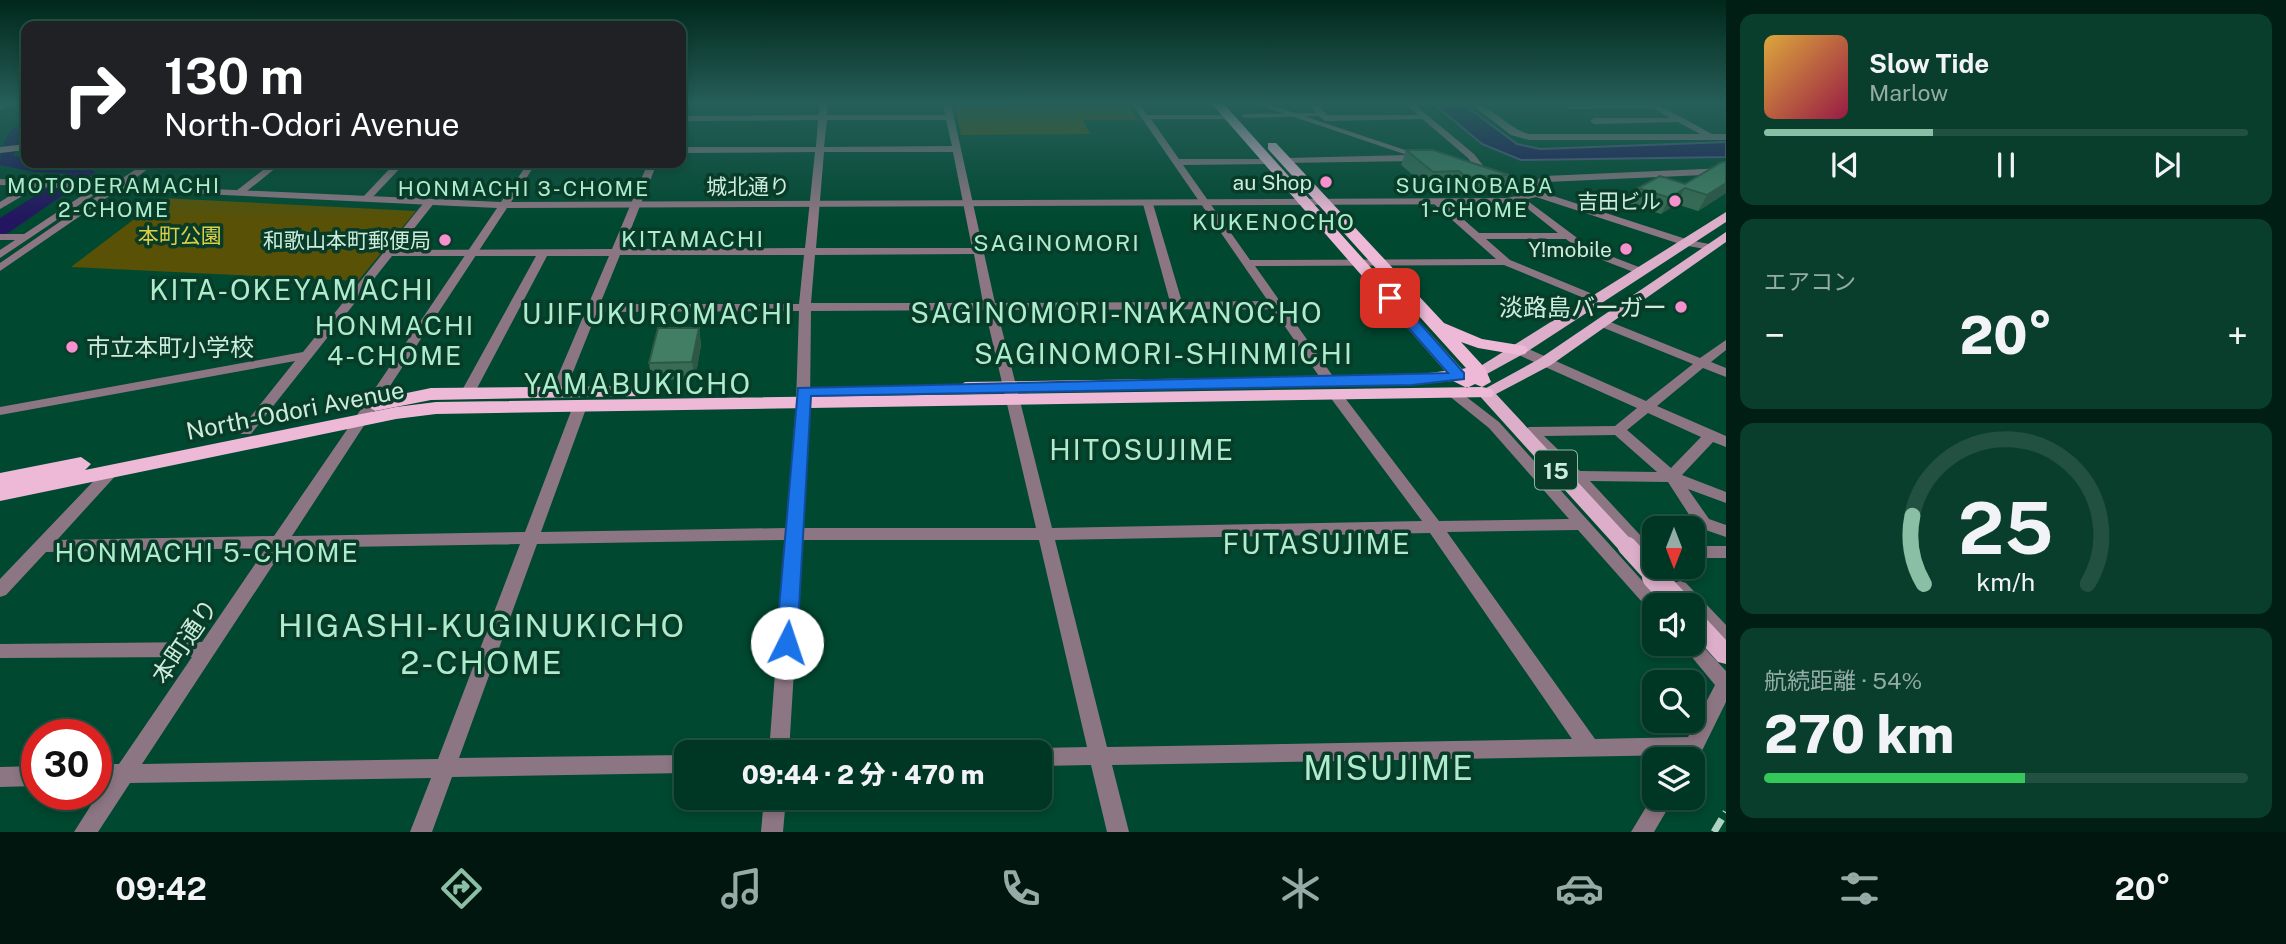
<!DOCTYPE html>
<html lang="ja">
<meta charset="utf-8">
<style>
body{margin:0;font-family:"Public Sans","Noto Sans JP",sans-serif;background:#0a3e2c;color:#f1f3f6;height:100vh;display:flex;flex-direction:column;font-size:26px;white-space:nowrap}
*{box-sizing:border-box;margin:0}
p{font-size:23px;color:#95aba6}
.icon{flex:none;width:38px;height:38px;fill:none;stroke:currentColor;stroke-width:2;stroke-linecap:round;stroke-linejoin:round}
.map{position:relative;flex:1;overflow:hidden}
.drawer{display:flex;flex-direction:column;gap:14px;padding:14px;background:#001e14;width:560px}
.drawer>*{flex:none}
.guide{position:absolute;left:21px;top:21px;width:665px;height:147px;border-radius:14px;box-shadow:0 4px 10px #0003,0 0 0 2px #225041;background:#202124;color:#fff;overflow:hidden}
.needle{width:46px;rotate:180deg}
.tools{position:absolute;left:1642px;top:516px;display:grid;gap:14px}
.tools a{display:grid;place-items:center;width:63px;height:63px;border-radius:14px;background:#003624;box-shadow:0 4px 10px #0003,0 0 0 2px #225041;font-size:35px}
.speed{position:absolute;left:21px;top:719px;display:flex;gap:14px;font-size:35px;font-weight:700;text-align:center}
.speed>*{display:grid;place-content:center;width:91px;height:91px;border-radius:50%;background:#003624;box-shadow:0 4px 10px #0003,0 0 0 2px #225041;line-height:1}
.speed .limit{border:10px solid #d22;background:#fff;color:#111}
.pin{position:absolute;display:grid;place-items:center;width:60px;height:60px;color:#fff;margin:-30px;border-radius:14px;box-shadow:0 4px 10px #0006}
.me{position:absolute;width:77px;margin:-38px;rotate:4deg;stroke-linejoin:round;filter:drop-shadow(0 0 5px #0008)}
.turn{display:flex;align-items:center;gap:24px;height:147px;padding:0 28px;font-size:32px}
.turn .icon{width:91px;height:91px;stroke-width:2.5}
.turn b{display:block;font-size:49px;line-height:60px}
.big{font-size:52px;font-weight:800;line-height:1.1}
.drawer .tile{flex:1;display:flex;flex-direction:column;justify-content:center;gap:10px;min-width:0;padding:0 24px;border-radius:14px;background:#0a3e2c}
.drawer .dial{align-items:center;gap:0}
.dial svg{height:182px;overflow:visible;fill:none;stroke:#225041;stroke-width:7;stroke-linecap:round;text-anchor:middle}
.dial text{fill:#f1f3f6;stroke:none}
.song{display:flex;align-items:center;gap:21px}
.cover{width:84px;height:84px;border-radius:10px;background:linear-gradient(135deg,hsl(40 70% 55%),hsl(340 70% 35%))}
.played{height:7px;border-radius:4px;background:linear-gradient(90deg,#8abfa5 35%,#225041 35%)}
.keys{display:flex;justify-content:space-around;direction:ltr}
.heat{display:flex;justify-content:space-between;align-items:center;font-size:38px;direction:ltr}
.charge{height:10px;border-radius:5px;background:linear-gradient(90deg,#34c759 54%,#225041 0)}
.trip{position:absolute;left:674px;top:740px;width:378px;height:70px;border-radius:14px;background:#003624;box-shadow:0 4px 10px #0003,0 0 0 2px #225041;font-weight:800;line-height:70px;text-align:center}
.tabs{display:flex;height:112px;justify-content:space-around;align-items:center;background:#00160e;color:#95aba6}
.tabs .icon{width:49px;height:49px}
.tabs .selected{color:#8abfa5}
.tabs b{font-size:32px;color:#f1f3f6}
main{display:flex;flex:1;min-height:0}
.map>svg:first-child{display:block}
.green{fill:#585106}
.water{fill:#23155f;stroke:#565684;stroke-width:2}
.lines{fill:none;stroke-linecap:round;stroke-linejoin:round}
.river{fill:#23155f;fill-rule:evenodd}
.minor{fill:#8d7683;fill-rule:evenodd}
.tertiary{fill:#8d7683;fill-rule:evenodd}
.primary{fill:#ddaec9;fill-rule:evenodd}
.trunk{fill:#edb9d7;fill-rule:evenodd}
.rail{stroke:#aed3c2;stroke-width:7;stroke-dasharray:15 7;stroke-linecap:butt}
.primary-bridge-far1{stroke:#ddaec9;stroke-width:19}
.primary-bridge{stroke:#ddaec9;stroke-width:24}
.wall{fill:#386c55}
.shaded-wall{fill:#2e5845}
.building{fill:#417e63;stroke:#2e5845;stroke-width:2}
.route{fill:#1a73e8;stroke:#114b97;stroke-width:2}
.poi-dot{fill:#f690cf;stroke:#083b28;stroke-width:2.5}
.labels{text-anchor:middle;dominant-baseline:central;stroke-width:7;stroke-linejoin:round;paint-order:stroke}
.far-poi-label{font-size:21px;fill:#cdecdc;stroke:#083b28;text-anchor:end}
.far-neighbourhood-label{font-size:21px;letter-spacing:2px;fill:#adedce;stroke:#083b28}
.far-street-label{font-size:21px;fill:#cdecdc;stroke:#083b28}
.far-park-label{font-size:21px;fill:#ddcf46;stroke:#083b28}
.far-quarter-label{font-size:23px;letter-spacing:2px;fill:#adedce;stroke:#083b28}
.shield{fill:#083b28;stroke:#92b7a6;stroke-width:2}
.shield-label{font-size:23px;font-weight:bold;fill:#cdecdc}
.poi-label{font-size:24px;fill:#cdecdc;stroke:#083b28;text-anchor:end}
.street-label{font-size:24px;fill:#cdecdc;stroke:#083b28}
.neighbourhood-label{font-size:26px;letter-spacing:2px;fill:#adedce;stroke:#083b28}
.quarter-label{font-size:28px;letter-spacing:2px;fill:#adedce;stroke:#083b28}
.near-neighbourhood-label{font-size:32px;letter-spacing:2px;fill:#adedce;stroke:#083b28}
.near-quarter-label{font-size:33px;letter-spacing:2px;fill:#adedce;stroke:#083b28}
</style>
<main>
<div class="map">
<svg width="1726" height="832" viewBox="0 0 1726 832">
<rect width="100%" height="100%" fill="#004830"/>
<g class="green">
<path d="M954 104H1127L1138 120H1083L1090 134 961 135Z"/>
<path d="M162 198 416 211 358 281 71 267Z"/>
</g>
<path class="water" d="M1434 104H1463L1517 144 1540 149 1726 142V157L1521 160 1482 144Z"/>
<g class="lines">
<path class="river" d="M26 121V138L13 156 26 158V163H83L90 165 95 173 8 233 0 235V218L70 174 35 172 0 165C0 148 8 125 26 121Z"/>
<g class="minor">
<path d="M5 104H17L0 110V105Z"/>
<path d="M820 104H828L827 115H945L943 104H951L995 303 1170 302 1143 204 1148 201 1153 204 1182 302 1268 301 1132 104H1140L1147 115H1233L1234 117 1230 119H1151L1179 159H1272L1274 161 1269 164 1183 165 1250 260 1496 259 1432 202 1441 200 1479 233H1558L1518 201 1516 199 1521 196 1592 249 1644 269V273H1636L1584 253 1566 239H1486L1510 260 1600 297V301L1596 303 1504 265 1255 266 1337 382 1330 386 1325 385 1273 309 997 310 1052 528 1422 521 1330 397 1337 393 1342 394 1439 521 1569 519 1489 428 1448 395 1455 391 1460 392 1499 422 1665 606H1654V612L1650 611 1578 530 1447 532 1595 739 1688 737 1715 685 1681 644H1692V637L1696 639 1726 671V702L1694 767H1692V760H1677L1679 755 1112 765 1129 832H1107L1091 765 1040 766V752H1032L1040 748 1087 747 1039 540H802L789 752H769L785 540 537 544 459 758 686 755V773L452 777 432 832H410L431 778 130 783 98 832H74L105 783 96 784V764H119L192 657 0 658V644L202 642 266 548 46 552 6 595 0 597V579L106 468 111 467 119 472 57 540 274 536 355 418 360 417 367 421 292 536 525 532 573 406 580 402 587 406 541 532 786 528 796 403 799 311 597 312 565 392 558 396 551 392 609 256H547L474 394 467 398 460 394 536 256H392L251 434H241L239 431 295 361 0 415V407L303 352 426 200 430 199 435 202 397 250 612 249 648 163H657L623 249 805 248 815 152 681 153V147H816L818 120 681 121V116L819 115ZM827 120H946L952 146 824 147ZM824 152H953L972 248H816ZM974 254 983 303H811L815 255ZM620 255H804L799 304H600ZM985 310 1036 528H802L810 403 811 311ZM1430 533 1572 739 1107 747 1055 540ZM520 544 438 759 142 764 284 548Z"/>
<path d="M1309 104H1317L1327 115H1423L1427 117 1423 119 1325 121 1319 116 1245 118 1241 116 1245 114 1316 113Z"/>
<path d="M1471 104C1491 104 1508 129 1529 134H1700L1678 122 1594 124 1590 121 1594 118H1670L1653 108 1571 109 1567 107 1571 105 1657 104 1712 134H1726V140H1529L1511 135Z"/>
<path d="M26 144V150L0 153V147Z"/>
<path d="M272 163H282L242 195H236V191Z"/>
<path d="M395 163H405L369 201H363V197Z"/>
<path d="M0 234H26L31 237 26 240H0Z"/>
<path d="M1603 319 1700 358 1726 340V350L1711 362 1726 368V377L1703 368 1657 406 1726 436V447L1713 442 1682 475 1726 492V503L1688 489 1709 519 1726 525V537L1697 527 1668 482 1590 481 1654 550V567L1648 565 1555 461 1522 431 1529 427 1615 426 1637 408 1514 353 1513 350 1514 347H1524L1646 401 1693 364 1599 326 1597 323 1599 320ZM1648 413 1701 437 1671 468 1627 430ZM1615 435 1657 472 1580 471 1544 436Z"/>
<rect x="1692" y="546" width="34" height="12"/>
<path d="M1680 581 1686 583 1726 625V644L1720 642 1692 613V606H1686L1671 588 1674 583Z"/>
<path d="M37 766V786L0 787V767Z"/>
<path d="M1654 794V798H1674L1654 832H1631Z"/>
<path d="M764 798H786L783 832H761Z"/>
</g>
<g class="tertiary">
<path d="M1256 104H1268L1426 157 1417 161 1283 163 1281 161 1286 158 1407 155Z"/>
<path d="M1405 104H1414L1474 154 1485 168 1483 170H1477L1468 158Z"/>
<path d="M145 163H156L126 185 501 202 528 163H536L511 202 1507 198 1526 194 1484 180V176H1490L1529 189 1530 184 1544 176 1726 168V174L1546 182 1538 187 1541 192 1689 240 1714 245 1715 247 1710 250 1683 245 1536 197 1507 204 507 208 365 424 360 425 353 421 497 208 118 190 0 271V263L106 190 38 187 0 209V202L25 186 0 185V179L114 184Z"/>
<path d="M86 193 94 195 0 258V250Z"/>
</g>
<g class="primary">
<path d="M1726 212V222L1525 353 1485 375 1479 377 1471 372Z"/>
<path d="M1726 232V242L1551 365 1496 394 1637 546 1634 551H1620L1477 393 1539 359Z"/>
<path d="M1692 609 1700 612 1726 640V664L1718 662 1692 633Z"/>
</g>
<g class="trunk">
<path d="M1212 104H1224L1462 369 1466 368 1268 149V143H1276L1444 323 1482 339 1525 346 1528 350 1525 354 1519 355 1478 348 1461 342 1485 368 1491 382 1482 387 1492 389 1494 393 1492 397 436 414 396 419 0 501V473L81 457 91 464 85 470 396 407 436 402 1482 387 1475 384 1467 388 1453 381 1412 385 958 392 956 388 965 382 1412 375 1445 371Z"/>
<path d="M634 386 643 392 641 396 431 400 375 411 366 405 368 401 431 388Z"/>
</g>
<path class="rail" d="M1714 832 1726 812"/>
<path class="primary-bridge-far1" d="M1627 546 1656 578"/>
<path class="primary-bridge" d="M1654 577 1681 606"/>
</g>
<g class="wall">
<path d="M1406 150 1509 175 1502 191 1459 193 1452 187H1427L1401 165Z"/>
<path d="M1685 184 1726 193 1698 211 1676 204 1661 214 1629 204 1638 188Z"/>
<path d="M699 328 701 345 695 379 651 380 649 363Z"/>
</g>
<g class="shaded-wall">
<path d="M1726 183V193L1698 211 1707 195Z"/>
<path d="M1685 188 1676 204 1661 214 1670 198Z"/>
<path d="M699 328 701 345 695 379 692 362Z"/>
</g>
<g class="building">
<path d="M1406 150H1433L1509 175 1466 177 1459 171 1433 172Z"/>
<path d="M1722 162H1726V183L1707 195 1685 188 1670 198 1638 188 1660 176 1685 184Z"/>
<path d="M658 328H699L692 362 649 363Z"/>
</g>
<linearGradient id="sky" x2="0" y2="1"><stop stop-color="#00281a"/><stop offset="0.47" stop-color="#265e59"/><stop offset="1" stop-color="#265e59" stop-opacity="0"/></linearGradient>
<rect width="1726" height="220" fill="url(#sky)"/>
<path class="route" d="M1385 295H1395L1464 373V379L1412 385 811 396 797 643 794 649 787 652 779 649 776 643 798 388 1448 373 1385 301Z"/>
<g class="poi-dot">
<circle cx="1326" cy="182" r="7"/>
<circle cx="1675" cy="201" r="7"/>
<circle cx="445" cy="240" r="7"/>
<circle cx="1626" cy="249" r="7"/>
<circle cx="1681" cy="307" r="7"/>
<circle cx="72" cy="347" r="7"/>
</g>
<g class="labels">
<g class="far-poi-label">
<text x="1312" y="182">au Shop</text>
<text x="1661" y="201">吉田ビル</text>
<text x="431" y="240">和歌山本町郵便局</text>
<text x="1612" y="249">Y!mobile</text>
</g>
<g class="far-neighbourhood-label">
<text x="114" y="185">MOTODERAMACHI<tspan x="114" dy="24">2-CHOME</tspan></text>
<text x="1475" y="185">SUGINOBABA<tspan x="1475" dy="24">1-CHOME</tspan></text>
<text x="524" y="188">HONMACHI 3-CHOME</text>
</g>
<g class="far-street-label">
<text x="748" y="186">城北通り</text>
</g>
<g class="far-park-label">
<text x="180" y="235">本町公園</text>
</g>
<g class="far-quarter-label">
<text x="1274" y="221">KUKENOCHO</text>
<text x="693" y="238">KITAMACHI</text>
<text x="1057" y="242">SAGINOMORI</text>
</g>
<rect class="shield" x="1535" y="450.5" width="42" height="39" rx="5"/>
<g class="shield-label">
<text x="1556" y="470">15</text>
</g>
<g class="poi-label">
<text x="1667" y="307">淡路島バーガー</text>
<text x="86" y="347" text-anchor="start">市立本町小学校</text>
</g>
<g class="street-label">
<text transform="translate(295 410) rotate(-11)">North-Odori Avenue</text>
<text transform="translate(184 641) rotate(-56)">本町通り</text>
</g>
<g class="neighbourhood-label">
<text x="395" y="325">HONMACHI<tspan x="395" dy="30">4-CHOME</tspan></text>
<text x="207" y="552">HONMACHI 5-CHOME</text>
</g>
<g class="quarter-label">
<text x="292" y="289">KITA-OKEYAMACHI</text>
<text x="1117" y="312">SAGINOMORI-NAKANOCHO</text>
<text x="658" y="313">UJIFUKUROMACHI</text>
<text x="1164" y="353">SAGINOMORI-SHINMICHI</text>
<text x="638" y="383">YAMABUKICHO</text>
<text x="1142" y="449">HITOSUJIME</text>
<text x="1317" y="543">FUTASUJIME</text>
</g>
<g class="near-neighbourhood-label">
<text x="482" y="625">HIGASHI-KUGINUKICHO<tspan x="482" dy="37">2-CHOME</tspan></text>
</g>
<g class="near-quarter-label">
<text x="1389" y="768">MISUJIME</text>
</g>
</g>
</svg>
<div class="tools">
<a><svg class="needle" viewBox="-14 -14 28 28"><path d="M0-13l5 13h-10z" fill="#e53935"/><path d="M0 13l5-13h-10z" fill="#95aba6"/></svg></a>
<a><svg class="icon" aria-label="sound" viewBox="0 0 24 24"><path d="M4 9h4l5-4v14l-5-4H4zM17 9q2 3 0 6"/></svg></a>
<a><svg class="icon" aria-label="search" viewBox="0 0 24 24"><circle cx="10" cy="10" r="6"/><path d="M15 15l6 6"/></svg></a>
<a><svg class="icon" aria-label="layers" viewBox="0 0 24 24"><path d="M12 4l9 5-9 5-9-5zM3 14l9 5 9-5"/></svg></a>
</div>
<div class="speed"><div class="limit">30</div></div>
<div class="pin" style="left:1390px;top:298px;background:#d93025"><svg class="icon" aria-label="arrive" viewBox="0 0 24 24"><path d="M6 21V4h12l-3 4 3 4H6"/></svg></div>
<svg class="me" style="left:787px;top:643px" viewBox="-20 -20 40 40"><circle r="19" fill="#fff"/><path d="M0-13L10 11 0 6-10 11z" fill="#1a73e8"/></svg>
<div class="trip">09:44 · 2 分 · 470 m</div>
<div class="guide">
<div class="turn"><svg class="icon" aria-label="right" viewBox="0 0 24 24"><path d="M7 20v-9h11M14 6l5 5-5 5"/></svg><div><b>130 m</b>North-Odori Avenue</div></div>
</div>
</div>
<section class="drawer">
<div class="tile">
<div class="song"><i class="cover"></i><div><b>Slow Tide</b><p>Marlow</p></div></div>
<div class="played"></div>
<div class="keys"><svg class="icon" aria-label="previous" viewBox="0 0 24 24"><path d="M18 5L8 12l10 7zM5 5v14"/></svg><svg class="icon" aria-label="pause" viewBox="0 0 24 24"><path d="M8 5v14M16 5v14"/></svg><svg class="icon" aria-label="next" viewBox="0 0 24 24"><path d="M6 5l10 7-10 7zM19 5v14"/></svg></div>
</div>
<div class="tile"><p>エアコン</p>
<div class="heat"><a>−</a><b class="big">20°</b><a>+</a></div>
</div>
<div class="tile dial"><svg viewBox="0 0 100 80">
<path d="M14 69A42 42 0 1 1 86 69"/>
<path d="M14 69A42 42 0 0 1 9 39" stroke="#8abfa5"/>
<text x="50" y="56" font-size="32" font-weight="700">25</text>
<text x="50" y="72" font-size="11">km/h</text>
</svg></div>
<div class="tile"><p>航続距離 · 54%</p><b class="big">270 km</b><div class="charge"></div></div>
</section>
</main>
<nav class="tabs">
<b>09:42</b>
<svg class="icon selected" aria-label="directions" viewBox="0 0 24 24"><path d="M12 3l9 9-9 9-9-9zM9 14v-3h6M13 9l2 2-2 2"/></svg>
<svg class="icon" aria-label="music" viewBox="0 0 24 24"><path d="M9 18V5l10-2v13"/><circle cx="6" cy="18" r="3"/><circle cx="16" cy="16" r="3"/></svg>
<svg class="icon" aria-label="phone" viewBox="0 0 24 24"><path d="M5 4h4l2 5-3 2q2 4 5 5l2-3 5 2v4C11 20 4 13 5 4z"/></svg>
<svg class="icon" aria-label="climate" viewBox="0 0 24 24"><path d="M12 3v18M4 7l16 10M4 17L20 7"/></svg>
<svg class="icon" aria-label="car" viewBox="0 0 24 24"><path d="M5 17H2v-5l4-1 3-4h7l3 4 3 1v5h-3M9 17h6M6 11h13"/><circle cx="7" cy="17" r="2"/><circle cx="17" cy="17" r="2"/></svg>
<svg class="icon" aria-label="filters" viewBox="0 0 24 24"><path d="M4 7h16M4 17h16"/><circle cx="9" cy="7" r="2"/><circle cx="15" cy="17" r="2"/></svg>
<b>20°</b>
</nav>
